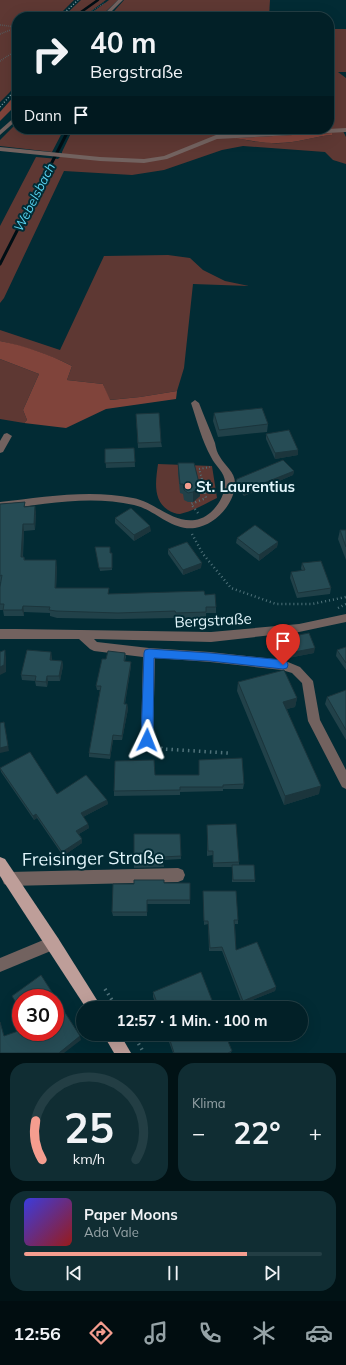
<!DOCTYPE html>
<html lang="de">
<meta charset="utf-8">
<style>
body{margin:0;font-family:Mulish,sans-serif;background:#102d33;color:#f1f3f6;height:100vh;display:flex;flex-direction:column;font-size:15px;white-space:nowrap}
*{box-sizing:border-box;margin:0}
p{font-size:13px;color:#96a3a7}
.icon{flex:none;width:22px;height:22px;fill:none;stroke:currentColor;stroke-width:2;stroke-linecap:round;stroke-linejoin:round}
.map{position:relative;height:1053px;overflow:hidden}
.side{display:flex;flex-direction:column;gap:10px;padding:10px;background:#011215;flex:1}
.side>*{flex:none}
.guide{position:absolute;left:12px;top:12px;width:322px;height:122px;border-radius:16px;box-shadow:0 4px 16px #0002,0 0 0 1px #233e44;background:#022027;color:#f1f3f6;overflow:hidden}
.speed{position:absolute;left:12px;top:989px;display:flex;gap:8px;font-size:20px;font-weight:700;text-align:center}
.speed>*{display:grid;place-content:center;width:52px;height:52px;border-radius:50%;background:#022027;box-shadow:0 4px 16px #0002,0 0 0 1px #233e44;line-height:1}
.speed .limit{border:6px solid #d22;background:#fff;color:#111}
.pin{position:absolute;display:grid;place-items:center;width:34px;height:34px;color:#fff;margin:-41px -17px;border-radius:50% 50% 50% 0;rotate:-45deg;box-shadow:0 0 4px #0007}
.pin .icon{rotate:45deg}
.me{position:absolute;width:44px;margin:-22px;rotate:2deg;stroke-linejoin:round;filter:drop-shadow(0 0 3px #0008)}
.turn{display:flex;align-items:center;gap:14px;height:84px;padding:0 12px;font-size:18px}
.turn .icon{width:52px;height:52px;stroke-width:2.5}
.turn b{display:block;font-size:28px;line-height:34px}
.then{display:flex;align-items:center;height:38px;padding:0 12px;background:#0003;gap:8px;font-size:15px}
.big{font-size:30px;font-weight:700;line-height:1.1}
.side .widget{flex:1;display:flex;flex-direction:column;justify-content:center;gap:6px;min-width:0;padding:0 14px;border-radius:16px;background:#102d33}
.side .dial{align-items:center;gap:0}
.dial svg{height:104px;overflow:visible;fill:none;stroke:#233e44;stroke-width:7;stroke-linecap:round;text-anchor:middle}
.dial text{fill:#f1f3f6;stroke:none}
.song{display:flex;align-items:center;gap:12px}
.cover{width:48px;height:48px;border-radius:6px;background:linear-gradient(135deg,hsl(240 70% 55%),hsl(0 70% 35%))}
.played{height:4px;border-radius:2px;background:linear-gradient(90deg,#f59d8f 75%,#233e44 75%)}
.keys{display:flex;justify-content:space-around;direction:ltr}
.heat{display:flex;justify-content:space-between;align-items:center;font-size:22px;direction:ltr}
.side .tiles{flex:1;display:grid;gap:10px;grid-template-columns:1fr 1fr}
.widget:last-child{grid-column:span 2}
.trip{position:absolute;left:76px;top:1001px;width:232px;height:40px;border-radius:20px;background:#022027;box-shadow:0 4px 16px #0002,0 0 0 1px #233e44;font-weight:700;line-height:40px;text-align:center}
.tabs{display:flex;height:64px;justify-content:space-around;align-items:center;background:#010d10;color:#96a3a7}
.tabs .icon{width:28px;height:28px}
.tabs .current{color:#f59d8f}
.tabs b{font-size:18px;color:#f1f3f6}
.map>svg:first-child{display:block}
.green{fill:#5e3833;fill-rule:evenodd}
.forest{fill:#80443b}
.lines{fill:none;stroke-linecap:round;stroke-linejoin:round}
.stream-far1{stroke:#000e14;stroke-width:2.5}
.stream{stroke:#000e14;stroke-width:3}
.path-far3{stroke:#51737b;stroke-width:1.5;stroke-dasharray:0.5 1.5;stroke-linecap:butt}
.path-far2{stroke:#51737b;stroke-width:2;stroke-dasharray:1 2.5;stroke-linecap:butt}
.path-far1{stroke:#51737b;stroke-width:2.5;stroke-dasharray:1 3;stroke-linecap:butt}
.path{stroke:#51737b;stroke-width:3.5;stroke-dasharray:1.5 4;stroke-linecap:butt}
.minor{fill:#72625f;fill-rule:evenodd}
.major{fill:#be9e99;fill-rule:evenodd}
.rail{stroke:#7f9ca4;stroke-width:1.5;stroke-dasharray:1 2;stroke-linecap:butt}
.wall{fill:#214149}
.shaded-wall{fill:#1b353c}
.building{fill:#264c55;stroke:#1b353c}
.route{fill:#1a73e8;stroke:#114b97}
.poi-dot{fill:#f59d8f;stroke:#022b34;stroke-width:1.5}
.labels{text-anchor:middle;dominant-baseline:central;stroke-width:4;stroke-linejoin:round;paint-order:stroke}
.far-water-label{font-size:13px;font-style:italic;fill:#59d3f0;stroke:#022b34}
.poi-label{font-size:15px;font-weight:bold;fill:#e2f6fc;stroke:#022b34;text-anchor:start}
.street-label{font-size:15px;fill:#e2f6fc;stroke:#022b34}
.near-street-label{font-size:18px;fill:#e2f6fc;stroke:#022b34}
</style>
<div class="map">
<svg width="346" height="1053" viewBox="0 0 346 1053">
<rect width="100%" height="100%" fill="#022b34"/>
<g class="green">
<path d="M0 0H74L57 17H17V81L10 92 0 102Z"/>
<path d="M81 0H106L83 17H63Z"/>
<path d="M109 0H118L100 17H86Z"/>
<path d="M124 0H270L269 17H109Z"/>
<path d="M329 29H346V72H338L346 78V131H343L346 137V164L333 160 325 152 243 146 222 150 164 170 132 175 64 171 4 298 0 303V226L36 157 58 159 62 155V152L73 129H252H240L274 132 259 129H329ZM331 133 332 135C318 136 306 140 292 142 274 145 255 142 236 138Z"/>
<path d="M17 123V129H64L52 152 0 146V140Z"/>
<path d="M168 255 190 258 203 270 225 281 249 286 193 284 184 368 177 391 140 397 109 400 103 384 67 380 72 366C49 354 25 347 0 341V330L60 350 104 256Z"/>
<path d="M0 359 39 374 23 410 27 420 24 423 0 419Z"/>
<path d="M158 464 212 466 217 498C205 504 193 511 180 514 176 514 171 512 168 510 152 500 156 479 158 464Z"/>
</g>
<g class="forest">
<path d="M17 93V104L0 121V112Z"/>
<path d="M332 133V135C318 136 306 140 292 142 273 145 253 141 234 138Z"/>
<path d="M0 341C25 346 49 354 72 366L67 380 103 384 110 400 140 397 177 391 176 399 106 409 66 428 24 423 27 420 23 410 39 374 0 359Z"/>
</g>
<g class="lines">
<path class="stream-far1" d="M74 17 98 0"/>
<path class="stream" d="M0 264 69 129"/>
<g class="path-far3">
<path d="M84 17 104 3"/>
<path d="M0 25 15 27"/>
<path d="M0 34 16 28"/>
<path d="M0 61 17 50"/>
</g>
<path class="path-far2" d="M202 479 199 469 210 467"/>
<g class="path-far1">
<path d="M198 513 191 504 206 498 201 478"/>
<path d="M192 534 203 554 231 588 276 604H312L346 597"/>
<path d="M338 608 346 604"/>
</g>
<g class="path">
<path d="M156 745 163 749 228 753"/>
<path d="M105 989 117 1008"/>
<path d="M133 1034 144 1053"/>
</g>
<g class="minor">
<path d="M118 0H123L106 17H101Z"/>
<path d="M17 115V120L0 135V130Z"/>
<path d="M346 128V132L217 139 167 159 144 163 100 161 0 151V147L100 157 144 159 164 156 216 135Z"/>
<path d="M195 400 199 403C204 416 210 430 215 443 216 448 217 453 220 457 225 466 235 472 235 483 235 504 215 525 195 528 171 531 156 510 134 505 90 495 43 504 0 510V502C43 497 90 489 133 498 155 502 172 523 195 520 211 518 225 499 225 483 225 472 215 466 211 457 202 441 197 421 191 403Z"/>
<path d="M7 433 12 436 3 452 0 453V441L4 434Z"/>
<path d="M346 614V622L299 632 211 642 94 639 97 642 149 648 210 652 283 660 300 667 313 681 320 720 346 770V789L342 787 308 721 302 683 292 673 282 670 210 662 155 658 153 740 151 744 147 745 143 744 141 740 143 657 94 651 90 649 79 639H0V629H16L211 632 299 624Z"/>
<path d="M178 868 183 870 185 875 183 880 178 882 9 886 4 884 2 879 4 874 9 872Z"/>
<path d="M53 936 58 938 60 943 58 948 0 972V958Z"/>
</g>
<g class="major">
<path d="M0 857 5 859 58 938 102 1008H86L0 876Z"/>
<path d="M103 1034H120L131 1053H114Z"/>
</g>
<g class="rail">
<path d="M60 17 78 0"/>
<path d="M0 107 17 88"/>
</g>
</g>
<g class="wall">
<path d="M214 413 268 424 267 432 218 437 213 421Z"/>
<path d="M136 414 161 442 162 447 138 448Z"/>
<path d="M266 434 298 450V455L275 459 266 439Z"/>
<path d="M134 448 135 467 106 468 105 449Z"/>
<path d="M178 463 200 496 193 502H188L184 500 183 494 180 493 178 473Z"/>
<path d="M294 471 293 475 244 496 236 487 237 479Z"/>
<path d="M25 502V507L36 512 35 530 24 531 23 557H24L25 560 57 567 56 588 109 594 205 595 216 607V613H206V618L176 620 175 618 118 619 57 618 50 616V613L24 612V616H4L3 610H0V587L1 582H0V504Z"/>
<path d="M115 518 151 531 134 541 115 523Z"/>
<path d="M340 530H346V560L338 539Z"/>
<path d="M237 538 278 542 277 547 259 561 236 543Z"/>
<path d="M95 547 110 553H112V570L100 571Z"/>
<path d="M168 549 201 568 183 575 168 554Z"/>
<path d="M302 563 331 588 330 594 297 598 290 578 291 572 302 571 301 568Z"/>
<path d="M283 638 314 653 288 658 282 644Z"/>
<path d="M346 647V670L336 656 337 650Z"/>
<path d="M125 653 126 657 125 661 131 662V666L125 704H127L128 709 122 740H113L110 759 89 757V753L100 690H97L96 686 106 659Z"/>
<path d="M52 657V660L62 661 63 666 60 681H48L47 687 36 686 35 681 22 680 21 675Z"/>
<path d="M238 682 297 698 295 707 287 709 319 794 284 805 237 691Z"/>
<path d="M346 690V740L325 704 327 697Z"/>
<path d="M0 768 57 794 107 800 108 804 83 817 88 824 89 828 79 834 82 839V843L63 856 37 818 34 820 1 772Z"/>
<path d="M155 775 244 784 243 789H223V791L180 792V795L114 796V791Z"/>
<path d="M207 825 239 862V865L255 880V882H232V867H213V855L207 856Z"/>
<path d="M180 834 181 859 163 860 164 867 134 868V864Z"/>
<path d="M164 883 190 900V904H147V916H113L112 912Z"/>
<path d="M203 891 238 920V924H235L236 950 276 987 275 991 242 1004 222 951H209L208 924 204 925Z"/>
<path d="M153 992 215 1008H157L153 997Z"/>
<path d="M166 1034H225L231 1053H173Z"/>
</g>
<g class="shaded-wall">
<path d="M298 450V455L275 459V453Z"/>
<path d="M294 471 293 475 244 496V491Z"/>
<path d="M200 487V496L193 502V492Z"/>
<path d="M35 506 36 512 35 530 34 524Z"/>
<path d="M23 524 24 531 22 564 21 557Z"/>
<path d="M150 526 151 531 134 541V535Z"/>
<path d="M278 542 277 547 259 561V555Z"/>
<path d="M56 560 57 567 56 594 55 588Z"/>
<path d="M202 563 201 568 183 575V570Z"/>
<path d="M23 606 24 612V616L22 610Z"/>
<path d="M315 648 314 653 288 658 289 653Z"/>
<path d="M5 650 6 657V672L0 675V667Z"/>
<path d="M51 652 52 657 51 665 50 660Z"/>
<path d="M62 661 63 666 60 681 59 676Z"/>
<path d="M131 662V666L124 708V704Z"/>
<path d="M47 676 48 681 47 687 46 682Z"/>
<path d="M297 698 295 707 282 710 283 702Z"/>
<path d="M127 704 128 709 122 740V736Z"/>
<path d="M4 722 9 751 0 753V748Z"/>
<path d="M113 735V740L110 759V755Z"/>
<path d="M321 786 319 794 284 805 285 796Z"/>
<path d="M107 800 108 804 81 818V813Z"/>
<path d="M36 814 37 818 34 820 33 816Z"/>
<path d="M88 824 89 828 77 835 76 831Z"/>
<path d="M82 839V843L63 856 62 852Z"/>
<path d="M276 987 275 991 242 1004 243 1001Z"/>
<path d="M80 1036 81 1040 64 1053H59Z"/>
</g>
<g class="building">
<path d="M262 408 268 424 219 430 214 413Z"/>
<path d="M159 413 161 442 138 443 136 414Z"/>
<path d="M289 430 298 450 275 453 266 434Z"/>
<path d="M134 448 135 462 105 463V449Z"/>
<path d="M283 460 294 471 244 491 236 482 237 479Z"/>
<path d="M178 463H194L200 487 193 492 188 493 184 490 183 484H180Z"/>
<path d="M25 502 24 507 35 506 34 524H23L21 557H24V560H56L55 588H109L108 594 204 591 205 595 215 594 216 607H206V612L176 613 175 611 118 613 56 611 49 610 50 607 23 606 22 610H3L4 604H0V587L2 575 0 576V504Z"/>
<path d="M131 508 150 526 134 535 115 518Z"/>
<path d="M255 525 278 542 259 555 237 538Z"/>
<path d="M340 530H346V547Z"/>
<path d="M187 542 202 563 183 570 168 549Z"/>
<path d="M95 547H110V553H112V568H99Z"/>
<path d="M321 561 331 588 298 593 291 572 305 570 302 563Z"/>
<path d="M309 633 315 648 289 653 283 638Z"/>
<path d="M346 647V663L337 650Z"/>
<path d="M5 650 4 665 0 667V652Z"/>
<path d="M27 650 51 652 50 660 62 661 59 676H47L46 682 35 681 36 676 21 675Z"/>
<path d="M108 651 125 653 124 661 131 662 124 704H127L122 736 113 735 110 755 89 753 101 686H96L102 659H106Z"/>
<path d="M284 670 297 698 283 702 321 786 285 796 238 682Z"/>
<path d="M346 690V730L327 697Z"/>
<path d="M4 722 8 746 0 748V723Z"/>
<path d="M30 752 57 794 86 775 107 800 81 813 88 824 76 831 82 839 62 852 36 814 33 816 0 768Z"/>
<path d="M242 758 244 784 223 785V787H180V790L114 791 115 761 154 760 155 775H199V760Z"/>
<path d="M236 824 239 862 213 863V851H208L207 825Z"/>
<path d="M134 834H180L181 856 163 857V863L134 864Z"/>
<path d="M232 865H254L255 880H233Z"/>
<path d="M134 880H164V883H190V900H147V912H112L113 884H134Z"/>
<path d="M203 891H236L238 920H234L236 950 257 942 276 987 243 1001 222 947 210 948 208 921H204Z"/>
<path d="M201 972 215 1008H159L153 992Z"/>
<path d="M41 975 80 1036 59 1053H0V1022L4 1036 21 1030V1032H55V998H21V1011L12 996Z"/>
<path d="M168 1034H225L232 1051 228 1053H174Z"/>
</g>
<path class="route" d="M149 649 210 653 283 660 287 662 288 665 287 668 283 669 210 661 154 658 153 740 151 744 147 745 143 744 141 740 144 653 145 650Z"/>
<circle class="poi-dot" cx="188" cy="486" r="4"/>
<g class="labels">
<g class="far-water-label">
<text transform="translate(34 197) rotate(-63)">Webelsbach</text>
</g>
<g class="poi-label">
<text x="196" y="486">St. Laurentius</text>
</g>
<g class="street-label">
<text transform="translate(213 620) rotate(-3)">Bergstraße</text>
</g>
<g class="near-street-label">
<text transform="translate(93 858) rotate(-1)">Freisinger Straße</text>
</g>
</g>
</svg>
<div class="speed"><div class="limit">30</div></div>
<div class="pin" style="left:283px;top:665px;background:#d93025"><svg class="icon" aria-label="arrive" viewBox="0 0 24 24"><path d="M6 21V4h12l-3 4 3 4H6"/></svg></div>
<svg class="me" style="left:147px;top:740px" viewBox="-20 -20 40 40"><path d="M0-17L14 15 0 8-14 15z" fill="#1a73e8" stroke="#fff" stroke-width="4"/></svg>
<div class="trip">12:57 · 1 Min. · 100 m</div>
<div class="guide">
<div class="turn"><svg class="icon" aria-label="right" viewBox="0 0 24 24"><path d="M7 20v-9h11M14 6l5 5-5 5"/></svg><div><b>40 m</b>Bergstraße</div></div>
<div class="then">Dann<svg class="icon" aria-label="arrive" viewBox="0 0 24 24"><path d="M6 21V4h12l-3 4 3 4H6"/></svg></div>
</div>
</div>
<section class="side">
<div class="tiles">
<div class="widget dial"><svg viewBox="0 0 100 80">
<path d="M14 69A42 42 0 1 1 86 69"/>
<path d="M14 69A42 42 0 0 1 9 39" stroke="#f59d8f"/>
<text x="50" y="56" font-size="32" font-weight="700">25</text>
<text x="50" y="72" font-size="11">km/h</text>
</svg></div>
<div class="widget"><p>Klima</p>
<div class="heat"><a>−</a><b class="big">22°</b><a>+</a></div>
</div>
<div class="widget">
<div class="song"><i class="cover"></i><div><b>Paper Moons</b><p>Ada Vale</p></div></div>
<div class="played"></div>
<div class="keys"><svg class="icon" aria-label="previous" viewBox="0 0 24 24"><path d="M18 5L8 12l10 7zM5 5v14"/></svg><svg class="icon" aria-label="pause" viewBox="0 0 24 24"><path d="M8 5v14M16 5v14"/></svg><svg class="icon" aria-label="next" viewBox="0 0 24 24"><path d="M6 5l10 7-10 7zM19 5v14"/></svg></div>
</div>
</div>
</section>
<nav class="tabs">
<b>12:56</b>
<svg class="icon current" aria-label="directions" viewBox="0 0 24 24"><path d="M12 3l9 9-9 9-9-9zM9 14v-3h6M13 9l2 2-2 2"/></svg>
<svg class="icon" aria-label="music" viewBox="0 0 24 24"><path d="M9 18V5l10-2v13"/><circle cx="6" cy="18" r="3"/><circle cx="16" cy="16" r="3"/></svg>
<svg class="icon" aria-label="phone" viewBox="0 0 24 24"><path d="M5 4h4l2 5-3 2q2 4 5 5l2-3 5 2v4C11 20 4 13 5 4z"/></svg>
<svg class="icon" aria-label="climate" viewBox="0 0 24 24"><path d="M12 3v18M4 7l16 10M4 17L20 7"/></svg>
<svg class="icon" aria-label="car" viewBox="0 0 24 24"><path d="M5 17H2v-5l4-1 3-4h7l3 4 3 1v5h-3M9 17h6M6 11h13"/><circle cx="7" cy="17" r="2"/><circle cx="17" cy="17" r="2"/></svg>
</nav>
